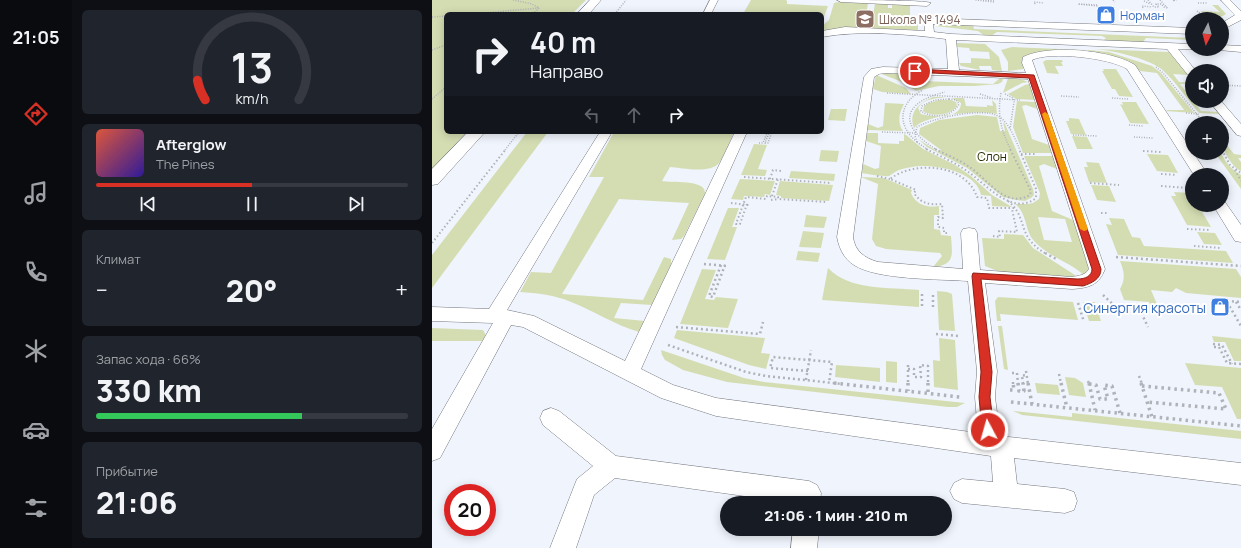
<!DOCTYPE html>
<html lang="ru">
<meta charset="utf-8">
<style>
body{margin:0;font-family:Manrope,sans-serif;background:#20242c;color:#f1f3f6;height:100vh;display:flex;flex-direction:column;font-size:15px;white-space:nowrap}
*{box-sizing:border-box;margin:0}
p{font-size:13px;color:#9ea1a6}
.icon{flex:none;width:22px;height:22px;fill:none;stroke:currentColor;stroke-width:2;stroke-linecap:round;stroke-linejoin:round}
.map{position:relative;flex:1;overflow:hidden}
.drawer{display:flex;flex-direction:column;gap:10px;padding:10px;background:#0d0f14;width:360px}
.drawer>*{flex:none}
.guide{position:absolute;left:12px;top:12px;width:380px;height:122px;border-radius:6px;box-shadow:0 2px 10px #0003;background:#171b24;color:#f1f3f6;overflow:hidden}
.needle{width:26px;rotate:186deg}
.buttons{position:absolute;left:753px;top:12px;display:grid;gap:8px}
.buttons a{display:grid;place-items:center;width:44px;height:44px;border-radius:50%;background:#171b24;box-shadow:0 2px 10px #0003;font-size:20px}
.speed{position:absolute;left:12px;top:484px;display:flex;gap:8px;font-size:20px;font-weight:700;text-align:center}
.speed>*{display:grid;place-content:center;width:52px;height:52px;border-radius:50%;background:#171b24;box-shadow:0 2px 10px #0003;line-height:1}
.speed .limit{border:6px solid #d22;background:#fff;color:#111}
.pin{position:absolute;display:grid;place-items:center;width:34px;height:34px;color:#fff;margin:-17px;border:2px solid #fff;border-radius:50%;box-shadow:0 1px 4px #0007}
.me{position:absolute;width:44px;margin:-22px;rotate:354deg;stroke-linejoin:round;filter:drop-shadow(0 0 3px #0008)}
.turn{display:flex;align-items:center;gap:14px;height:84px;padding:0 20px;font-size:18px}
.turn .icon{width:52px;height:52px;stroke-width:2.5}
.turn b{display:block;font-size:28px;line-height:34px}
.lanes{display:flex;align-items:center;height:38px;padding:0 20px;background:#0003;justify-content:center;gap:20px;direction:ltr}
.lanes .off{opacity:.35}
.big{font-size:30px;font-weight:800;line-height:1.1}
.drawer .widget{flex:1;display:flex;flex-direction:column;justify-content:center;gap:6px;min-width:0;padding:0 14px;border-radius:6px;background:#20242c}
.drawer .dial{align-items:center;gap:0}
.dial svg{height:104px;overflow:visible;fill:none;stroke:#363941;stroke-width:7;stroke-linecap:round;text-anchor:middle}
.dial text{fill:#f1f3f6;stroke:none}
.song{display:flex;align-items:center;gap:12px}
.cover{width:48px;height:48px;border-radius:6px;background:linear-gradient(135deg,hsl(10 70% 55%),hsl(250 70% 35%))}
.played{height:4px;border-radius:2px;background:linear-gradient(90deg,#d93025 50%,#363941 50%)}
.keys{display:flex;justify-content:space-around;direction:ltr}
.heat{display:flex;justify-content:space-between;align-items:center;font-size:22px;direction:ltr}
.charge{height:6px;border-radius:3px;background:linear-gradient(90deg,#34c759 66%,#363941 0)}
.trip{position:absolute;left:288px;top:496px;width:232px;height:40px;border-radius:20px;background:#171b24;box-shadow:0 2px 10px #0003;font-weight:800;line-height:40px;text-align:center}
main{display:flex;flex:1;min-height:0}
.dock{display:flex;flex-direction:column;width:72px;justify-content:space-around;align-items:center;background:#090b0e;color:#9ea1a6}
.dock .icon{width:28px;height:28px}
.dock .current{color:#d93025}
.dock b{font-size:18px;color:#f1f3f6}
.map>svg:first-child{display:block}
.green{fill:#d4ddb2;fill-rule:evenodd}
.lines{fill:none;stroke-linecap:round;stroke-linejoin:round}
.service-casing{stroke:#74777f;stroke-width:1}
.secondary-casing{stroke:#74777f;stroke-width:1}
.path-far3{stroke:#afb2b8;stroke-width:1.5;stroke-dasharray:1 1.5;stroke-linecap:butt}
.path-far2{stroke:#afb2b8;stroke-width:2;stroke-dasharray:1.5 2.5;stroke-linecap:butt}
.path-far1{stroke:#afb2b8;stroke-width:2.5;stroke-dasharray:2 3;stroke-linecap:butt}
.path{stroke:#afb2b8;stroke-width:3.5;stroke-dasharray:2.5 4;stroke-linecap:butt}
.service{fill:#fff;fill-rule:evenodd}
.secondary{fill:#fff;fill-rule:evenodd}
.route{fill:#d93025;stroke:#8d1f18}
.slow{fill:#f59e0b}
.labels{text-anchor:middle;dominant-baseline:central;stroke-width:4;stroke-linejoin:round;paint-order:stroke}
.far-shop-label{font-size:12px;fill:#366cbe;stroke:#fff;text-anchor:start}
.far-education-label{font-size:12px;fill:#785e54;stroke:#fff;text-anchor:start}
.far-park-label{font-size:12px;fill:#2a2f05;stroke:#fff}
.shop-label{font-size:14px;fill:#366cbe;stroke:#fff;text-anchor:end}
</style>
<main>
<nav class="dock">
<b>21:05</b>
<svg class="icon current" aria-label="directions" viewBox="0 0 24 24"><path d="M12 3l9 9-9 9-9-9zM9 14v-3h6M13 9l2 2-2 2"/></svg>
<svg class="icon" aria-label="music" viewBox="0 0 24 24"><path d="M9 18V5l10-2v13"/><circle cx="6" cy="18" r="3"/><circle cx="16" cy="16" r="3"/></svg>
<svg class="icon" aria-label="phone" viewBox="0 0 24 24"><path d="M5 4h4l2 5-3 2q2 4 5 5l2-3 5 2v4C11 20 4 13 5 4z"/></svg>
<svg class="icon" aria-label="climate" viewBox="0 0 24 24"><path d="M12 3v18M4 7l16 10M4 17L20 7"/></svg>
<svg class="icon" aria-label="car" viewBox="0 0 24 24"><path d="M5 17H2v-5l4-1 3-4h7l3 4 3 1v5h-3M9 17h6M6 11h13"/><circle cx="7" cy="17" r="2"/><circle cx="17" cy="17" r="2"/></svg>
<svg class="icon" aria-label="filters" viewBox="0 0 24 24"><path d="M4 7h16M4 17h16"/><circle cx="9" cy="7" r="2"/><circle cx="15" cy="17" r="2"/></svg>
</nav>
<section class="drawer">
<div class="widget dial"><svg viewBox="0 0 100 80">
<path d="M14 69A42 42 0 1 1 86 69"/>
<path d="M14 69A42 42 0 0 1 8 54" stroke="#d93025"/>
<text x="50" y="56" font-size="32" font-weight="700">13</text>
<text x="50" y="72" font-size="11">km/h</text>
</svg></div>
<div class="widget">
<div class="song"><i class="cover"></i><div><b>Afterglow</b><p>The Pines</p></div></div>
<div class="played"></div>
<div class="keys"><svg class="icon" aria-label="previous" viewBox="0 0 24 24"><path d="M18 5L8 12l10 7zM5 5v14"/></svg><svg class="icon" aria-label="pause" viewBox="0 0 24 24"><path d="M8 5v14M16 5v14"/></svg><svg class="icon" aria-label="next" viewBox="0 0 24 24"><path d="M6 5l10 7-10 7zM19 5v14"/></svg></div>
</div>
<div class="widget"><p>Климат</p>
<div class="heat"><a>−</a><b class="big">20°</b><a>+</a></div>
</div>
<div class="widget"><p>Запас хода · 66%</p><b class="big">330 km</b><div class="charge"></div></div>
<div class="widget"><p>Прибытие</p><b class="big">21:06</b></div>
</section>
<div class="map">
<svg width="809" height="548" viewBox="0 0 809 548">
<rect width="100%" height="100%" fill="#f0f4fc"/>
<g class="green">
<path d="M0 0H154L140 14H14V132H36L26 141 24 148 0 172Z"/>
<path d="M319 0H354L355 1V4L396 6 390 22V14H311Z"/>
<path d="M406 2 436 3 432 28H406L390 32V26L397 20 402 3Z"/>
<path d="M443 3 456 4V8H460V4L478 5V18L486 24V30L439 29Z"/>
<path d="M780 5H786L794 14 785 19H777L769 11 788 12Z"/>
<path d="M505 24H541L542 29 760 38V40L714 38 711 42 671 41 674 38 670 36 565 32 559 36H553L546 31 504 26Z"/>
<path d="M524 43 553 44 567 57 570 71 560 70 559 66H547L548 70 529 66 527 63H539V58L558 59 557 52 538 51 537 48 525 47Z"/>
<path d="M580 47 652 50 654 54C638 53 603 47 592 58L591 69 576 71V62L569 50Z"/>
<path d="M662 49 737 52 756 75 741 74 747 82 760 83V84H748L769 111 786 112 788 114 767 113C756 100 740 77 728 68 713 58 680 50 662 49Z"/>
<path d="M656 50 677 52 720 66 729 73 762 113 733 111 736 110H752L725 73 708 71 698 63 690 59 658 54Z"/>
<path d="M614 60H630L631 62H629L631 66H623L627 74 615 73 611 62Z"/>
<path d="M671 69H684L701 97 687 96 683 89H680L670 71H672Z"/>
<path d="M451 72 496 74 490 79 492 81 561 84 568 78 571 79 570 82 566 84 542 86H507L484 91 470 82 447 73Z"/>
<path d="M444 75 474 88 479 94 450 92 441 89Z"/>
<path d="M576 78 588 79 596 82 590 83 571 93Z"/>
<path d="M597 84 603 100 584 99 576 94 593 85Z"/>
<path d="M501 97H514C505 98 491 99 486 108L489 114C500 117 529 120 529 103L520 98H532L534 106 555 107V105L561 106 560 100 564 104 565 114C547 110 494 114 482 128 476 112 487 103 501 97Z"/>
<path d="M507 100H519L524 102 525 106C518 116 500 117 491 111L492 106 497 103Z"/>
<path d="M585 101 603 102 605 109 594 105 590 106 600 139 617 145 620 153H591L581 127Z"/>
<path d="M690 102H704L717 124 698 123 688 104 691 105Z"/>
<path d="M453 103 472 104C467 113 465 122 471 131L435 130 436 124 446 128 451 126Z"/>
<path d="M399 109H415L413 121 396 120Z"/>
<path d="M545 115 565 117 568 131H573L571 122 573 124 601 189 602 195 599 198 593 201 584 200 571 197 535 168 495 147 486 139 506 152 509 150 487 134 488 128 507 120Z"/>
<path d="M637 118 647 119 654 135 639 134 634 121H637Z"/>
<path d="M95 132H116L0 288V255Z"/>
<path d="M182 132H302C297 142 294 155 287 163 278 174 250 168 238 167L230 181C240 183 275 179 273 194L252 236 249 239 240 240 257 203 187 199 130 294 211 300 232 257 239 259V265L220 305 189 303 182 318 213 321 207 332C183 325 162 311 139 302 123 295 105 293 88 292L99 272 119 273 172 177H157Z"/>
<path d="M435 133H446V143L467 144V141H472V134L474 135 491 149 523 165 539 176 560 195 580 207 560 206 559 196 549 195C545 171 500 163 480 167 474 168 468 169 463 172 461 173 459 175 457 176 454 177 435 174 430 173L431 164 443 169 447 168 449 146 434 141Z"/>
<path d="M640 136 655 137 661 149H645Z"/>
<path d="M790 139 802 154 809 155V158H806L809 162V171C799 166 790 150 790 139Z"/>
<path d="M322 144 335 145 326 169 335 170 333 176 309 175Z"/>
<path d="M389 150 407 151 405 162 387 161Z"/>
<path d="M783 153H789C794 163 799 169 809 175V189Z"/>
<path d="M715 154 736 155 746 173 725 171Z"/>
<path d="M592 156H621L625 169 612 164 607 166 620 211 641 220 656 264V270L652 275C637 262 616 256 603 242 592 231 596 214 583 204H596L601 203 607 199 608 193ZM606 217 633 219 640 242 612 240Z"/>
<path d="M654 162 667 163 675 183 657 182 652 167H656Z"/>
<path d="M359 171 403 174 402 181 357 178Z"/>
<path d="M429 177 452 178 480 190 479 193C484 205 495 208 507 206V215H502V229L508 230 509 235 519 236C520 254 524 265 501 267L510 256 508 253 454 249 444 246 440 239 446 184Z"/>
<path d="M308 179 343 181 338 195 333 194 332 197 312 196 311 200 299 199Z"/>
<path d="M348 181 401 185 397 201 349 198V196L344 195Z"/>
<path d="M659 185 677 186 684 202 665 200Z"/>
<path d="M742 192 758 193 760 195V205H766L779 227 755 225 739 196H744Z"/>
<path d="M296 208H307L300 227H305L293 260 275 259Z"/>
<path d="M374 215 395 217 392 228 372 227Z"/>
<path d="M677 218 692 219 700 237 708 238 712 246 794 251 801 263 686 255 674 224 680 225Z"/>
<path d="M371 231 392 233 389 248 367 247Z"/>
<path d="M765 232 783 233 790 245 772 244Z"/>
<path d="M572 234 591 235 601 248 646 277 568 272 553 266 550 238 572 239Z"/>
<path d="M366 251 388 253 386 262 364 260Z"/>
<path d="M688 261 804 269 809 277V298L754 293 744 288 740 292 719 290 729 314H722L717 302 692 300 688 289C694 279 692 271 688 261Z"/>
<path d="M396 268C418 291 457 287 487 290V307L390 300Z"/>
<path d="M270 269 284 270 273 299 282 300 284 297 306 299 296 328 248 324Z"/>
<path d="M505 291 515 292 520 294 523 331 507 330Z"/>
<path d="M566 297 641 302 646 320 568 314 569 321H565L563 301Z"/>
<path d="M651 302H663L669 321H657Z"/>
<path d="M566 326H570L576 370 572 369Z"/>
<path d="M0 328 51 330 55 337 53 341H0Z"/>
<path d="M245 330 333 338 329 353 338 354 334 369 317 365 242 338Z"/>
<path d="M780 336 809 339V361H802L793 342H782Z"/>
<path d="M507 338 523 340 526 390 502 387 501 360 508 361Z"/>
<path d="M229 350 312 378 332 382 533 403 525 407H516L295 382 251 370 233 360 230 355Z"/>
<path d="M454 361 465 362V383L454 382Z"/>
<path d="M753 363 809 368V419H805L790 387 763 385Z"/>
<path d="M404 365 448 368V382L403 377Z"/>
<path d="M633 377 643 378 651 383 654 397 637 395Z"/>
<path d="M603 383 626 385 628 395 605 393Z"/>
<path d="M581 411 640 417V413L809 431V439L590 415Z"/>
</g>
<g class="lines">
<g class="service-casing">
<g id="service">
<path d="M278 0H286L279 14H271Z"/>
<path d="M405 0C419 0 493 0 499 3L495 6 409 2Z"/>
<path d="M789 0H798L809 11V20L790 30V23L803 15Z"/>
<path d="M496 18 760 28V34L501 24 502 32 519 34 760 44V49H763H746L764 71H760V76L756 75 735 49 524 40 527 70 594 73 590 63 591 57C617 44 679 50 703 65L776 175H762L695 69C678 58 618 51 600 60L673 269C667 285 657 288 640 289L553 283 565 371 563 397 568 436 809 463V485L582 458 585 484 633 489 642 492 645 501 642 510 633 513 530 503 522 499 518 491 522 483 530 479 561 482 559 456 284 416 229 398 91 327 79 325 8 458 0 461V429L61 323 0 321V307L57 309 168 132H180L75 310 102 316 193 361 303 132H315L209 369 241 385 284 398 546 433 543 397 545 371 536 281C507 279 445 280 422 265 412 259 407 248 405 237L432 77 439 69 451 67 516 69 514 39C477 34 427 30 390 37V31L413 27 493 31 492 21ZM453 73 596 79 653 256 657 269C654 275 646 276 640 277L548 270 545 233 543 229 537 228 531 229 529 233 531 269 446 262C432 258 423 251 421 237L442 77 447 74Z"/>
<path d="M790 45 809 46V52L787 50 786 49H790Z"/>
<path d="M777 101H789L809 124V136L805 135Z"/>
<path d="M790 201 793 202 809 225V242L803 241 781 205H790Z"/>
<path d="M119 408 127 411 184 456 377 481 385 485 389 493 388 503H363L183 478 162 495 144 548H118L145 479 161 466 111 425 108 418 111 411Z"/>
<path d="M361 529H387L385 548H359Z"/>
</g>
</g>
<g class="secondary-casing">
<g id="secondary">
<path d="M158 0H169L157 14H145Z"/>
<path d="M36 132H53L6 184 0 185V169Z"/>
</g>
</g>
<g class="path-far3">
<path d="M81 0 100 4 107 8 101 14"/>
<path d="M681 0 683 2"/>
<path d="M716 0 722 7H727L724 4H729L732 7H735"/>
<path d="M728 0 736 9"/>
<path d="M562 1 544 0 562 2"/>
<path d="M712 1 718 4"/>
<path d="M742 1 741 0H745"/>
<path d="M766 3H775"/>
<path d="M603 4 602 2 612 3"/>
<path d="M665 5 646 4 666 6"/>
<path d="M711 8 710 6 720 7"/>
<path d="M765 11 776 19"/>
<path d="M41 14 107 8"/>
<path d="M183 14 194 0"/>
<path d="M0 17 14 16"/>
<path d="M0 50 14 45"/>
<path d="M724 67 731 73 772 123"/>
<path d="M790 85 809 86"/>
<path d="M455 93 588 100"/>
<path d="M569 93C565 114 569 131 579 150"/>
<path d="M548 94 560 98"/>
<path d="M573 94 581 98 582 102 578 129"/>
<path d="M629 96 647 97"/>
<path d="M680 98 696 99"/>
<path d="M0 99 14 87"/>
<path d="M517 99 524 100 527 104C520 117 501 119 489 111L490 106 503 100Z"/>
<path d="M754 113 767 114"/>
<path d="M697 125 712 126"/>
<path d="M450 132 483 133"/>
<path d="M641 135 665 136"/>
<path d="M702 137 721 138"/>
<path d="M485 142 496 150"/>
<path d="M485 142C464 125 467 102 491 90"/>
<path d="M485 142 483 136 485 127C500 118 551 107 566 116 577 122 583 139 588 150"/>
<path d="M327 143H331L335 133H337L333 143H336L340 132"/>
<path d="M73 150 87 132"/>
<path d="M505 150C466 126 469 103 513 92"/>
</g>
<g class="path-far2">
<path d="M494 149C508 156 522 162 535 171 553 183 580 217 604 198V189L587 149"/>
<path d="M503 149C515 155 528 160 539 168 556 180 574 209 598 195L599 191 578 149"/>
<path d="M790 150 798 165 809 173"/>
<path d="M711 151 729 152"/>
<path d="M589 154H605"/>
<path d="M803 170 809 181"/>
<path d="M729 174 745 175"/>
<path d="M445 176 458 179"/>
<path d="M312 177 399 183"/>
<path d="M338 179 341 170 349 171V169"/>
<path d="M658 183 687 185"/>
<path d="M729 186 756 188"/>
<path d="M340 196 346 179"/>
<path d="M339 200 346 199"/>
<path d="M576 201C591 213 588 225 597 239 602 246 608 250 614 254"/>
<path d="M299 203 317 205"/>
<path d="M315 204 308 224H304L314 197 334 199 335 196 346 197V199L395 202"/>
<path d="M669 213H675"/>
<path d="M755 229 778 230"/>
<path d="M515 233H512V228L506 227V217L511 218 510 204C498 205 489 204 482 193L484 190 458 179C483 160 534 164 545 197L555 198 557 208H584"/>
<path d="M561 236 568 237 567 231 585 232 580 209"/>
<path d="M0 243 74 149"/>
<path d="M762 246 789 248"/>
</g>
<g class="path-far1">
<path d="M613 253 626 260"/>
<path d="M684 257 809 266"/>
<path d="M272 264 295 266"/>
<path d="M289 265 277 296 281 297 293 265"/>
<path d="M490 294V309"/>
<path d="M501 295V310"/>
<path d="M671 295 687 310 709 312 716 327"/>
<path d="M780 300 809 302"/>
<path d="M795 302 809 326"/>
<path d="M804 302 809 310"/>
<path d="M646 303 652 322"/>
<path d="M244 327 328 334 331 322"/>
<path d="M504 334 527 336"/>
<path d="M781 344 790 345 800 364"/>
<path d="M236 345 314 372 334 376 411 384"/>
<path d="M782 347H787L795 363 809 364"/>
<path d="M476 365V384"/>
<path d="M476 369H482V377H489L488 365 496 366V384"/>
<path d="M376 371 338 368 341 357 400 362 397 383"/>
<path d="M594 371 596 384"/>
<path d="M580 373H585L586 384"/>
<path d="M627 374 629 384"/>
<path d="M707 376 710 384"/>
<path d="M374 380 379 350"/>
<path d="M656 381 657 384"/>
<path d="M581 382V384"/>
<path d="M591 384 590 375 595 376"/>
<path d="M657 384H660"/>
</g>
<g class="path">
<path d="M402 383 528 397"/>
<path d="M476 383V391"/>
<path d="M496 383V393"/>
<path d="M586 383 587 391H592L591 383"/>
<path d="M596 383 600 404"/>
<path d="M629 383 635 408"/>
<path d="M657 383 663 410"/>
<path d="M709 383 720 417"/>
<path d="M657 384 664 385 668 399H676L672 385 680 386 688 413"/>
<path d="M710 386 787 393 794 409 715 402"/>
<path d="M578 390H582L581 383"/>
<path d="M579 402 809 426"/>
</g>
<use href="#service" class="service"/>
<use href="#secondary" class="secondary"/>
</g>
<path class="route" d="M483 69 602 75 669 269C669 279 660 283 651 286L549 279 560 372 558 397 562 430 560 433 556 435 552 433 550 430 547 397 549 372 540 276 541 273 646 279C653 279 660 276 660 269L597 78 481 72 480 71Z"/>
<path class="slow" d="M613 112 616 114 656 229 655 230 652 231 648 229 610 114Z"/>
<defs>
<g id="shop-square" transform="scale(1)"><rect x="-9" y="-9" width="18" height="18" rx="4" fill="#3f7fe0" stroke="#fff"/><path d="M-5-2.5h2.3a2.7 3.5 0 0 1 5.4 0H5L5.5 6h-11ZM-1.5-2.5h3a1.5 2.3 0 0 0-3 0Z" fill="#fff"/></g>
<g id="school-square" transform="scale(1)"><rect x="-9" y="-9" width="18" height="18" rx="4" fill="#8d6e63" stroke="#fff"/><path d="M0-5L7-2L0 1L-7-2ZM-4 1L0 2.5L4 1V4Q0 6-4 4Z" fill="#fff"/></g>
</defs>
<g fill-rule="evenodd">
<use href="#shop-square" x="674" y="15"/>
<use href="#school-square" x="433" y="19"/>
<use href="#shop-square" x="788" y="307"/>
</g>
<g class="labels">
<g class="far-shop-label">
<text x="688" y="15">Норман</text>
</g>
<g class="far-education-label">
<text x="447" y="19">Школа № 1494</text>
</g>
<g class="far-park-label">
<text x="560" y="156">Слон</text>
</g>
<g class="shop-label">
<text x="774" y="307">Синергия красоты</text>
</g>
</g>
</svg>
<div class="buttons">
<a><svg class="needle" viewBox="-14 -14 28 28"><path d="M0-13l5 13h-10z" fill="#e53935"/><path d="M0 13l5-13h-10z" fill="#9ea1a6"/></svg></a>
<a><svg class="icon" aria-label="sound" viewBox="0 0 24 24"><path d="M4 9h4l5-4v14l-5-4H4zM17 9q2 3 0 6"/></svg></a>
<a>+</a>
<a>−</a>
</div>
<div class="speed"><div class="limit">20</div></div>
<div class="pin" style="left:483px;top:71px;background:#d93025"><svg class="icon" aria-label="arrive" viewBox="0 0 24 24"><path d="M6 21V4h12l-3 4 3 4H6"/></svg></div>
<svg class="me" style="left:556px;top:430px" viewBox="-20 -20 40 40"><circle r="17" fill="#d93025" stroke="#fff" stroke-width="3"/><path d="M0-11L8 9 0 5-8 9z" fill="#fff"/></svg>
<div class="trip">21:06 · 1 мин · 210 m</div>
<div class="guide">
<div class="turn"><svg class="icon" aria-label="right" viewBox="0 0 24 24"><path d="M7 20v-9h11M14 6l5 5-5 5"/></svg><div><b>40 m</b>Направо</div></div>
<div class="lanes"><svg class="icon off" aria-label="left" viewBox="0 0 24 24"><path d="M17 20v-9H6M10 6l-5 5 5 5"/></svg><svg class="icon off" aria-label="ahead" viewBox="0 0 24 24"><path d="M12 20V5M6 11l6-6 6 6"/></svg><svg class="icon" aria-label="right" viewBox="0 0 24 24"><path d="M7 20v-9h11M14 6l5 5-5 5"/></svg></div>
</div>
</div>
</main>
